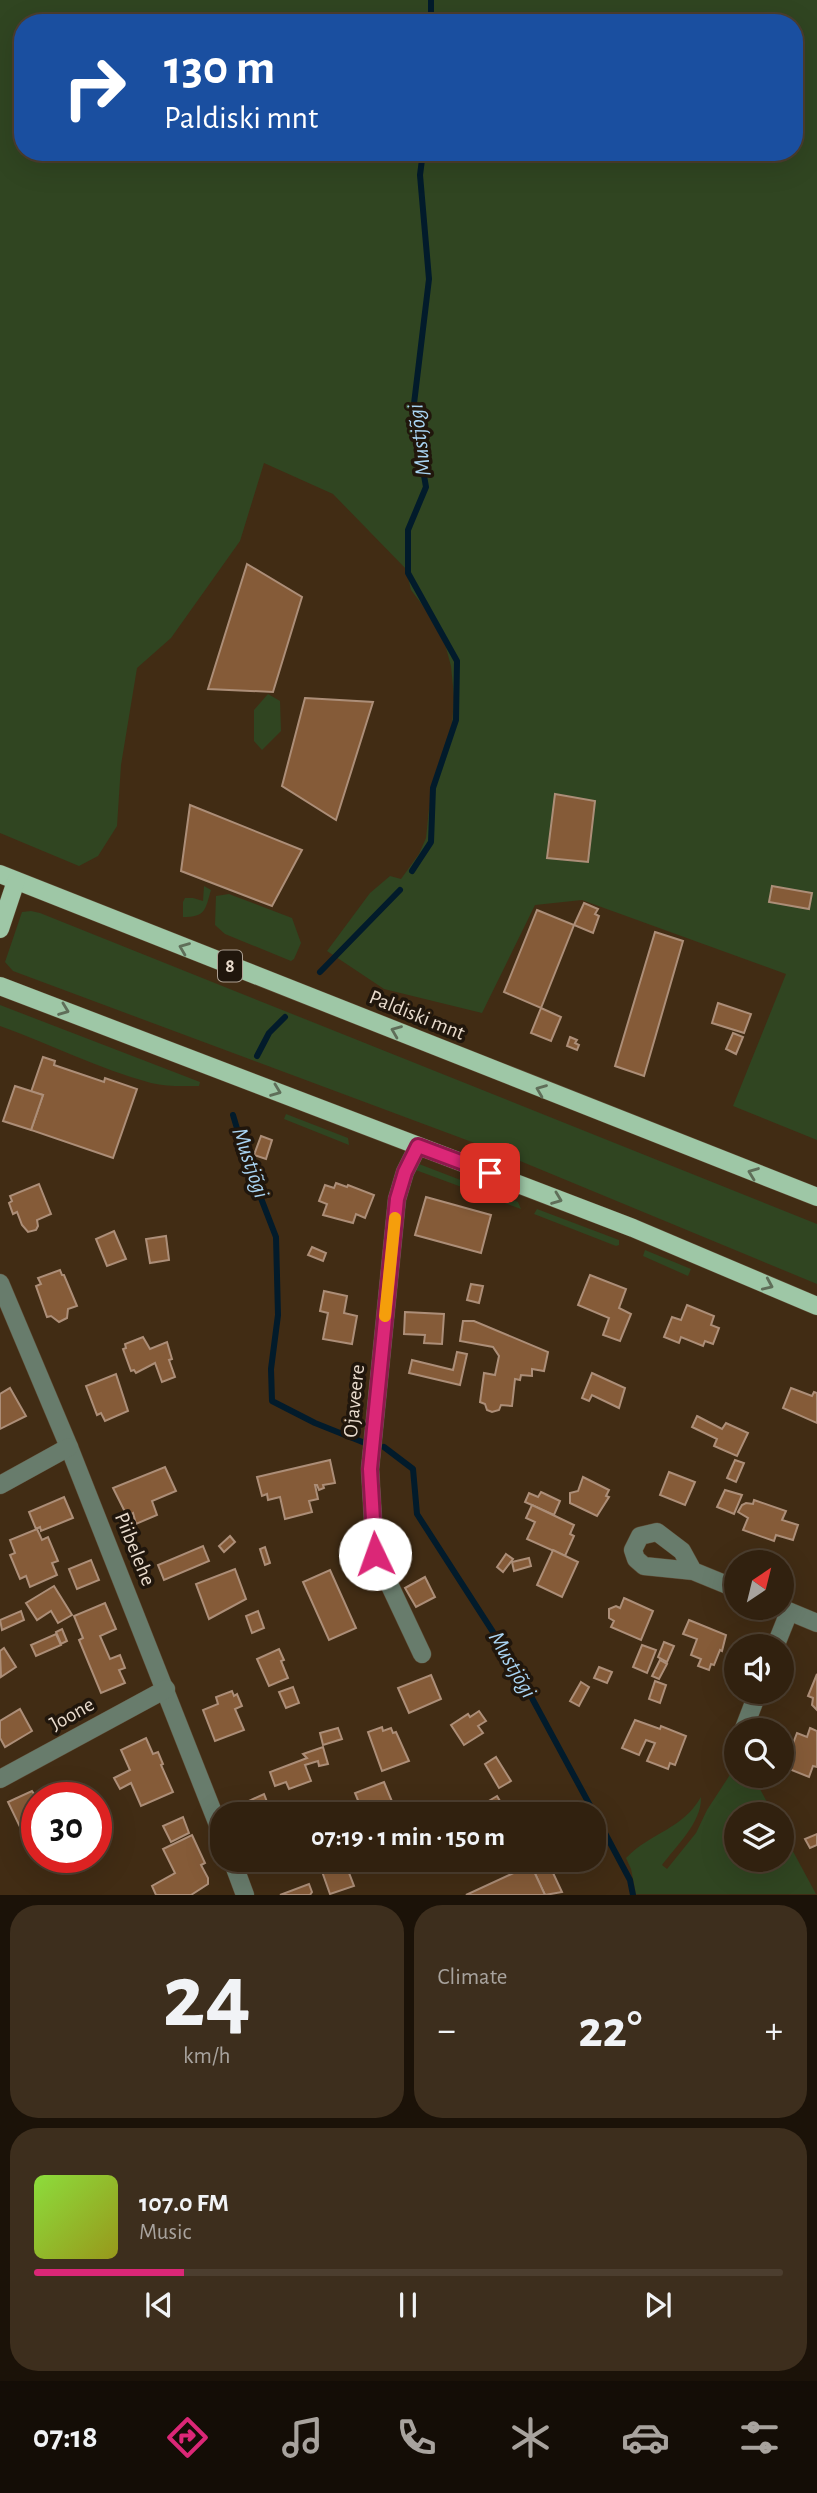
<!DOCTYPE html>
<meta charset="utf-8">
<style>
body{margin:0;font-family:"Alegreya Sans",sans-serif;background:#3d2e1d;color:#f1f3f6;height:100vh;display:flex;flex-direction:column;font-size:26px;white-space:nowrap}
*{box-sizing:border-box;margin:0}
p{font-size:23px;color:#a8a39e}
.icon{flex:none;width:38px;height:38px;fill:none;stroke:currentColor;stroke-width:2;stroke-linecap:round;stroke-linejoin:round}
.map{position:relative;height:1895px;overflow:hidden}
.details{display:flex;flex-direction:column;gap:10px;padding:10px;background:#1b1208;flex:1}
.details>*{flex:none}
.hud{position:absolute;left:14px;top:14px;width:789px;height:147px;border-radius:28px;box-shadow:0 7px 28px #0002,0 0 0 2px #4c3e2f;background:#1a4fa0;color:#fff;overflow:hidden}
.needle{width:46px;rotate:35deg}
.fabs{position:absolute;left:724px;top:1550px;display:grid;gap:14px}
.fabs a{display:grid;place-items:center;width:70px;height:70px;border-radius:50%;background:#31210f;box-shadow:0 7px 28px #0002,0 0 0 2px #4c3e2f;font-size:35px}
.speed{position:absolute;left:21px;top:1782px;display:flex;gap:14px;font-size:35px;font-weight:700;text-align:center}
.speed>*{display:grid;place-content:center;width:91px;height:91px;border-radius:50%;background:#31210f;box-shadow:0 7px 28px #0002,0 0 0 2px #4c3e2f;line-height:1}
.speed .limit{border:10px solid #d22;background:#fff;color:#111}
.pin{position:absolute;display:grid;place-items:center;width:60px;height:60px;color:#fff;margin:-30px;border-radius:14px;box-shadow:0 4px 10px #0006}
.me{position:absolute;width:77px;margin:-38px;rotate:357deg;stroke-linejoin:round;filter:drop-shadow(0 0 5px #0008)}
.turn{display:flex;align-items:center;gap:24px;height:147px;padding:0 35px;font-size:32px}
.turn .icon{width:91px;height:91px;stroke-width:2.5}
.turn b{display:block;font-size:49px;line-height:60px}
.big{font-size:52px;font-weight:700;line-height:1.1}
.details .widget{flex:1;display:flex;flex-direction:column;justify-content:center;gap:10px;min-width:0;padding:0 24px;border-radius:28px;background:#3d2e1d}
.details .dial{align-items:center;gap:0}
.dial b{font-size:91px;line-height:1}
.song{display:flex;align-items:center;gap:21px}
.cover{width:84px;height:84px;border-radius:10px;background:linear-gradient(135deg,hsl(90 70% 55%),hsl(60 70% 35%))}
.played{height:7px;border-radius:4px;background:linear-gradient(90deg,#db2777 20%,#4c3e2f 20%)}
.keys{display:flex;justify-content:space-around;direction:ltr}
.heat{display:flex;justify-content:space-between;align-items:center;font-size:38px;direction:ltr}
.details .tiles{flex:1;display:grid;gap:10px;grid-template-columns:1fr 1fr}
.widget:last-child{grid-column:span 2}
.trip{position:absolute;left:210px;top:1802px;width:396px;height:70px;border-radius:28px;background:#31210f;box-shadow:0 7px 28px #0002,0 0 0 2px #4c3e2f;font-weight:700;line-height:70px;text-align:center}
.menu{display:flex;height:112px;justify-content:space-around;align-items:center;background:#140d06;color:#a8a39e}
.menu .icon{width:49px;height:49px}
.menu .current{color:#db2777}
.menu b{font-size:32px;color:#f1f3f6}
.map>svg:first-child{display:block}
.green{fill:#304521;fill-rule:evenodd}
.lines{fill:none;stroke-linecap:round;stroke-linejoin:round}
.stream{stroke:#021b2b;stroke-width:6}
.building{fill:#855b38;stroke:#ac8e78;stroke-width:2}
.minor-casing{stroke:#5c4832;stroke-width:19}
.major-casing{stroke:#5c4832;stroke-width:19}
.minor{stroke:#687c6c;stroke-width:18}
.major{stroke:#9ec7a6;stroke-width:18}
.oneway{stroke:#5f6e59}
.route-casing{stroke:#8e194d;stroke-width:18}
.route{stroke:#db2777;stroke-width:12}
.slow{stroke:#f59e0b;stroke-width:12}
.labels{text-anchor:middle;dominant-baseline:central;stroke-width:7;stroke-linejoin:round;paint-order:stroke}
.shield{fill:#20160c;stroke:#ada093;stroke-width:2}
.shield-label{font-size:19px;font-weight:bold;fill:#e9dbcd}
.street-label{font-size:21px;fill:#e9dbcd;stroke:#20160c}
.water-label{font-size:23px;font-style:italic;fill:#a9d4f3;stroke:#20160c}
</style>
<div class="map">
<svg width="817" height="1895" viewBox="0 0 817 1895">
<rect width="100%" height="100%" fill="#412c14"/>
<g class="green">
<path d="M0 0H817V1140L733 1106 786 974 582 900 535 905 482 1013 384 989 327 951 370 893 390 876 401 879 419 854 426 838 429 809 452 726 454 697 451 666 445 644 433 619 411 590 406 569 333 494 264 463 240 541 171 638 137 668 121 765 117 826 98 856 79 866 0 833ZM23 23H794V152H23Z"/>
<path d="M268 694 280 701 281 731 262 750 254 741V710Z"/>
<path d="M204 886 211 890C205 910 206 917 183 917V902L185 898H193L203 901Z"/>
<path d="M229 894 292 918 301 943 294 959 291 961 225 934 215 925 216 896Z"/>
<path d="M31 911 40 913 817 1224V1284L496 1151 13 971 5 962 22 912Z"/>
<path d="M0 1005 200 1082 199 1086C183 1086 167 1087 151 1083 99 1069 50 1044 0 1026Z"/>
<path d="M286 1114 348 1138 349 1145 284 1119Z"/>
<path d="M419 1164 518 1202 521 1209 413 1169Z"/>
<path d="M537 1209 619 1240V1245L616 1246 534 1214Z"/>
<path d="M645 1250 691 1269 688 1276 643 1256Z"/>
<path d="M735 1767 737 1768V1776L754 1778 774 1815H737V1860H782V1831L816 1894H636L631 1869 626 1858C651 1832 682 1830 701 1797 702 1822 676 1846 662 1865L667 1869 696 1833 707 1810Z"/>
</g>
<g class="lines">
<g class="stream">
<path d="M431 0V23"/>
<path d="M412 871 431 842 433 788 456 720 457 661 408 573V530L426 487 413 412 429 279 420 175 423 152"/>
<path d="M320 972 400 890"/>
<path d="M257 1056 269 1033 285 1017"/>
<path d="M233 1115 247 1162 276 1237 278 1315 271 1369 272 1401 315 1423 365 1443"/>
<path d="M384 1447 413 1469 417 1514 513 1663 606 1835 630 1880 633 1895"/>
</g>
</g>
<g class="building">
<path d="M247 564 302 597 273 692 208 689Z"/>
<path d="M305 698 373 702 336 820 282 786Z"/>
<path d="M555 794 595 801 588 862 547 858Z"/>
<path d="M190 805 302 850 272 906 181 871Z"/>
<path d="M772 886 812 893 809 909 769 902Z"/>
<path d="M584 903 598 909 595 914 599 916 593 933 574 925Z"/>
<path d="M537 910 574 925 541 1008 504 992Z"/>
<path d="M655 932 683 941 644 1076 615 1066Z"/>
<path d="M718 1003 751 1014 744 1033 712 1023Z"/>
<path d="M541 1008 561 1017 551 1041 531 1033Z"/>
<path d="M733 1033 743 1037 736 1054 726 1049Z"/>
<path d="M570 1037 577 1040 575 1043 579 1045 577 1050 567 1046Z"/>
<path d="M43 1057 55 1061 54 1065 104 1082 105 1078 137 1089 113 1158 31 1130 43 1095 31 1092Z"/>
<path d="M15 1086 43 1095 31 1130 3 1121Z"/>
<path d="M261 1136 272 1140 266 1159 254 1155Z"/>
<path d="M336 1183 347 1187 348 1185 374 1195 365 1218 356 1214 353 1223 323 1215 327 1204 319 1201 325 1185 334 1188Z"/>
<path d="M39 1184 51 1214 37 1220 38 1226 36 1230 28 1232 22 1225 17 1212 13 1214 9 1203 12 1201 10 1196Z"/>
<path d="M426 1197 491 1215 481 1253 415 1235Z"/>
<path d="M114 1231 126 1259 107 1266 96 1239Z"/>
<path d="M166 1236 169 1260 150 1263 146 1239Z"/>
<path d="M312 1247 326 1253 323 1261 308 1255Z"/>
<path d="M60 1270 62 1275H64L77 1306 68 1309 67 1318 59 1322 51 1316 47 1317 36 1286 41 1284 38 1278Z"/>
<path d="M590 1275 626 1289 619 1308 631 1314 620 1341 603 1335 609 1318 578 1305Z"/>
<path d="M471 1284 483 1286 479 1303 467 1300Z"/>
<path d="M324 1291 347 1296 344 1313 357 1316 352 1344 323 1339 328 1313 320 1311Z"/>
<path d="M687 1305 714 1316 711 1325 719 1328 713 1344 705 1341 703 1346 681 1337 679 1343 664 1337 672 1317 681 1320Z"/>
<path d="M405 1312 444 1314 442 1344 424 1343 425 1335 404 1334Z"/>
<path d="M463 1321H474L548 1352 544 1371 532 1369V1376L521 1375 520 1380 515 1379 512 1406 501 1405 499 1410 492 1412 487 1410 485 1404 480 1402 484 1373 495 1375 499 1356 493 1347 460 1341Z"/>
<path d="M143 1337 150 1349 167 1342 172 1359 169 1360 175 1377 162 1382 155 1363 136 1373 134 1370 131 1371 123 1349 126 1348 125 1344Z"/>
<path d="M457 1352 467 1354 460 1385 409 1373 412 1360 453 1370Z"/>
<path d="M592 1373 625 1388 619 1408 592 1395 589 1401 582 1398Z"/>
<path d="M116 1374 128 1411 105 1421 101 1413 97 1415 86 1386Z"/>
<path d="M10 1388 26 1416 0 1429V1394Z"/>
<path d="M791 1388 812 1396 814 1392 817 1393V1423L783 1408Z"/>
<path d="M697 1416 722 1429 726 1423 748 1433 737 1456 714 1446 717 1439 692 1427Z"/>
<path d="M330 1460 335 1483 323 1485 324 1488 319 1490 317 1485H315L318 1499 309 1501 312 1512 285 1519 280 1497 268 1500 267 1494 262 1496 257 1477Z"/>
<path d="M735 1460 744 1463 736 1482 727 1478Z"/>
<path d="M165 1467 176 1491 152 1501 157 1515 136 1524 133 1513 127 1516 113 1488Z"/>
<path d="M669 1472 695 1482 685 1505 660 1495Z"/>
<path d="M583 1477 609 1490 606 1496 609 1497 597 1516 570 1503V1493L578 1491Z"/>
<path d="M725 1490 742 1495 734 1514 717 1507Z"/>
<path d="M541 1492 560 1501 554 1515 525 1502 529 1493 538 1497Z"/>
<path d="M64 1497 73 1518 41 1531 40 1527 36 1529 29 1512Z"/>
<path d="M754 1500 786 1511 782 1520 798 1525 793 1540 776 1535 774 1541 743 1530 748 1518 738 1512 742 1505 746 1503 753 1504Z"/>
<path d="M532 1505 574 1525 570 1534 574 1536 565 1556 527 1539 535 1522 526 1518Z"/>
<path d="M37 1529 42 1540 48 1537 58 1561 52 1563 57 1575 30 1587 26 1576 20 1579 10 1555 15 1553 10 1540Z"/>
<path d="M230 1536 235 1542 224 1552 219 1546Z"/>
<path d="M203 1546 209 1561 164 1580 158 1565Z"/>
<path d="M265 1547 270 1563 265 1565 260 1549Z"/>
<path d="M553 1550 578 1562 562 1597 537 1585Z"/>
<path d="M506 1554 513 1559 503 1572 497 1567Z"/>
<path d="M529 1558 531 1566 514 1571 512 1562Z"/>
<path d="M91 1560 99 1580 77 1589 69 1569Z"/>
<path d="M235 1569 246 1599 209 1619 196 1584Z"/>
<path d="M330 1570 356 1628 329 1640 303 1582Z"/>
<path d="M425 1577 435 1597 416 1607 405 1588Z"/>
<path d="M54 1586 72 1615 58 1623 51 1611 37 1620 26 1603Z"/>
<path d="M624 1598 653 1611 641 1640 611 1627 614 1621 609 1618V1609L616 1606 620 1608Z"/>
<path d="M105 1603 116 1629 100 1636 110 1659 120 1655 125 1668 119 1670 125 1683 101 1693 79 1640 83 1638 74 1616Z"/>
<path d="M21 1611 24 1620 2 1630 0 1620Z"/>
<path d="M258 1611 264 1628 252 1633 246 1616Z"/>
<path d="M689 1620 726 1635 722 1651 720 1650 714 1665 711 1664 709 1670 698 1666 701 1659 691 1655 697 1639 683 1634Z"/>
<path d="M62 1629 67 1641 61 1644 56 1632Z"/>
<path d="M56 1634 61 1645 36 1656 31 1645Z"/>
<path d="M664 1642 674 1646 667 1662 658 1657Z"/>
<path d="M642 1645 656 1650 647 1673 633 1667Z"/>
<path d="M4 1648 16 1667 1 1677 0 1651Z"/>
<path d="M279 1649 284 1660 281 1661 288 1678 269 1686 257 1659Z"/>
<path d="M660 1660 667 1664 659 1679 652 1676Z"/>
<path d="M599 1667 612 1672 607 1683 594 1678Z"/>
<path d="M817 1674V1710L812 1705 813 1698 808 1696Z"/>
<path d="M431 1675 441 1699 409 1713 398 1688Z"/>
<path d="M655 1681 666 1685 660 1703 649 1699Z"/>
<path d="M581 1682 589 1687 579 1706 570 1701Z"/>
<path d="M293 1687 299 1703 286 1708 279 1692Z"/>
<path d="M232 1691 234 1696 237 1694 242 1706 235 1709 244 1730 215 1741 203 1710 218 1704 216 1697Z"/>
<path d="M20 1709 32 1731 5 1747 0 1738V1721Z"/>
<path d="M479 1711 486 1721 478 1726 483 1733 464 1745 451 1725 468 1714 470 1717Z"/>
<path d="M635 1720 660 1729 661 1726 686 1736 675 1765 670 1763 668 1769 647 1761 655 1743 646 1740 639 1755 622 1748Z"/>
<path d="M382 1727 383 1731 391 1728 393 1733 396 1732 409 1761 382 1771 368 1732Z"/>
<path d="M338 1728 342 1739 323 1745 320 1733Z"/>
<path d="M810 1728 817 1731V1767L813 1766 809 1777 784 1767 797 1733 807 1737Z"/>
<path d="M146 1738 153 1754 158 1752 163 1764 161 1765 173 1792 141 1806 131 1783 120 1789 114 1778 130 1770 121 1750Z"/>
<path d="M323 1747 328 1764 319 1766 318 1761 305 1765 311 1781 289 1789 286 1782 275 1786 270 1772 307 1758 303 1754Z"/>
<path d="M496 1757 511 1781 499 1788 485 1764Z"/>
<path d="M384 1782 393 1804 390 1805 394 1813 364 1815 355 1793Z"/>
<path d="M32 1791 37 1798V1818L20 1827 8 1802Z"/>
<path d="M264 1794 272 1815H239L236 1807Z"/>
<path d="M497 1796 503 1806 487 1815H475L472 1811Z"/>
<path d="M183 1817 189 1833 171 1842 163 1826Z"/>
<path d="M817 1834V1845L810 1848 805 1839Z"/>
<path d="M192 1835 205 1863 201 1865 208 1878V1884L191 1895H156L152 1886 175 1873 163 1849Z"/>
<path d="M53 1857H68L56 1863Z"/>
<path d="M328 1860H348L349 1864 346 1865 354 1886 330 1894 319 1863Z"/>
<path d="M541 1860H547L562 1892 545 1895 531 1865Z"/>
<path d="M531 1865 545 1895H466Z"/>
<path d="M309 1884 312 1892 310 1895H280Z"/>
</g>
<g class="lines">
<g class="minor-casing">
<g id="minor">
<path d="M418 1146 405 1172 397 1199 370 1469 375 1554 422 1654"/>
<path d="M0 1283 69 1447 222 1835"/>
<path d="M0 1485 69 1447"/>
<path d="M693 1571 682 1551 657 1532 640 1536 633 1550 636 1559 644 1566 693 1571 737 1589"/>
<path d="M781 1608 817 1623"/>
<path d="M775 1647 789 1612"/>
<path d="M743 1731 758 1692"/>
<path d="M733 1758 737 1747"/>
<path d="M0 1779 166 1689"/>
<path d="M232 1860 245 1895"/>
</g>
</g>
<g class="major-casing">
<g id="major">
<path d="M0 874 817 1197"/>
<path d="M0 929 16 881"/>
<path d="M0 986 633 1228 817 1306"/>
</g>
</g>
<use href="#minor" class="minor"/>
<use href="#major" class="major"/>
</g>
<defs><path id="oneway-chevron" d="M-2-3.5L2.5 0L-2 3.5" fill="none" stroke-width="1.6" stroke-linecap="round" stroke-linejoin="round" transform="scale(1.75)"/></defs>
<g class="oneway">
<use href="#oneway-chevron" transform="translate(184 948) rotate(-158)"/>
<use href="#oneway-chevron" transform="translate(64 1010) rotate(21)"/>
<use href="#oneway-chevron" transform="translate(396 1031) rotate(-158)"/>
<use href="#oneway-chevron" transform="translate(541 1090) rotate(-158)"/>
<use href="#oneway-chevron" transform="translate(276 1091) rotate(21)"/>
<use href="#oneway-chevron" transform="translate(753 1173) rotate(-159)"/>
<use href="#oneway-chevron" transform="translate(557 1199) rotate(21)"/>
<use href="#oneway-chevron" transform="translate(768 1285) rotate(24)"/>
</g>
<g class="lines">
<g class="route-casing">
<path id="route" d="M375 1554 370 1469 397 1199 405 1172 418 1146 490 1173"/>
</g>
<use href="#route" class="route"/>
<path class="slow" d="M385 1316 395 1218"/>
</g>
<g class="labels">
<rect class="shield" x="218" y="950.5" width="24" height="31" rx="5"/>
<g class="shield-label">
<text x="230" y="966">8</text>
</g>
<g class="street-label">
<text transform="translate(417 1015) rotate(22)">Paldiski mnt</text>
<text transform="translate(354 1401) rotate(-84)">Ojaveere</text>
<text transform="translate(135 1549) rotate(68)">Piibelehe</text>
<text transform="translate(72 1714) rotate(-29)">Joone</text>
</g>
<g class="water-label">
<text transform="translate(420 440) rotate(-97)">Mustjõgi</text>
<text transform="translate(250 1163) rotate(71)">Mustjõgi</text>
<text transform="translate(512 1665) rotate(60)">Mustjõgi</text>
</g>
</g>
</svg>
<div class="fabs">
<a><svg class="needle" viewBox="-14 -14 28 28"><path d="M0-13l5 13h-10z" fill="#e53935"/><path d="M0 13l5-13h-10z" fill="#a8a39e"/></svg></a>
<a><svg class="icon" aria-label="sound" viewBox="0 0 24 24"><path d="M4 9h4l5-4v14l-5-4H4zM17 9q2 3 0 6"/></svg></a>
<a><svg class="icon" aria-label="search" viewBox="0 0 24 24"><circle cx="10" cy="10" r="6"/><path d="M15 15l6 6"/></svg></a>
<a><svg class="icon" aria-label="layers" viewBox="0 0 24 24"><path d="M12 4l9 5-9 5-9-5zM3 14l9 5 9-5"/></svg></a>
</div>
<div class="speed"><div class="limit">30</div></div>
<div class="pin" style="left:490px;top:1173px;background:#d93025"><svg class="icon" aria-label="arrive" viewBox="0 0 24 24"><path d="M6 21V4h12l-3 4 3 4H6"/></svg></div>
<svg class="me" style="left:375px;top:1554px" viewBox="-20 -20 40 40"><circle r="19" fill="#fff"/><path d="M0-13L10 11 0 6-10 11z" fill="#db2777"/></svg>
<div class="trip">07:19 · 1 min · 150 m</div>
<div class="hud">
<div class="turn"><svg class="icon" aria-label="right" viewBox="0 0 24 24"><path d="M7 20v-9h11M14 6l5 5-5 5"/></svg><div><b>130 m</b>Paldiski mnt</div></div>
</div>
</div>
<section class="details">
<div class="tiles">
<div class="widget dial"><b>24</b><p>km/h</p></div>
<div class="widget"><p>Climate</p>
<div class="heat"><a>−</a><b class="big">22°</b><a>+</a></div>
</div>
<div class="widget">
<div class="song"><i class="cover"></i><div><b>107.0 FM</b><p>Music</p></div></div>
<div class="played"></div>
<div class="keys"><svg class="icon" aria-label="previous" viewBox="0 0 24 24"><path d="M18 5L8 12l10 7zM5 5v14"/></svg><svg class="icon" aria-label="pause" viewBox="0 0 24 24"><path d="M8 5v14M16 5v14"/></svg><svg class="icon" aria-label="next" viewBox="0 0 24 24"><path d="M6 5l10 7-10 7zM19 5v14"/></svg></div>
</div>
</div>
</section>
<nav class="menu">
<b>07:18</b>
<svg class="icon current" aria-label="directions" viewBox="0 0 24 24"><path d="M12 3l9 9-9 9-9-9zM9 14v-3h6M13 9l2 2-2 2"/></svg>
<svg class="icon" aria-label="music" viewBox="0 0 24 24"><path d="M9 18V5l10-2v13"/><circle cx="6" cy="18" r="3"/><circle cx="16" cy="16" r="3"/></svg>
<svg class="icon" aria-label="phone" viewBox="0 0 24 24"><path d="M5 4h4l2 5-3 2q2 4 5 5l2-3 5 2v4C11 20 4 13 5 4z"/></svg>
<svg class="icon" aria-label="climate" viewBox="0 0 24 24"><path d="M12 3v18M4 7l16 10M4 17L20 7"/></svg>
<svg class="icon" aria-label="car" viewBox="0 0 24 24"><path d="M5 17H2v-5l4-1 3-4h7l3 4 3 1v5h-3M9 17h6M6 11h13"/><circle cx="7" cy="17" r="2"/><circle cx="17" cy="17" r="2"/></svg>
<svg class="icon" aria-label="filters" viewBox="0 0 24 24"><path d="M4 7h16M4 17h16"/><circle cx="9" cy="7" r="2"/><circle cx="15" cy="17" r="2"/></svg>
</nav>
